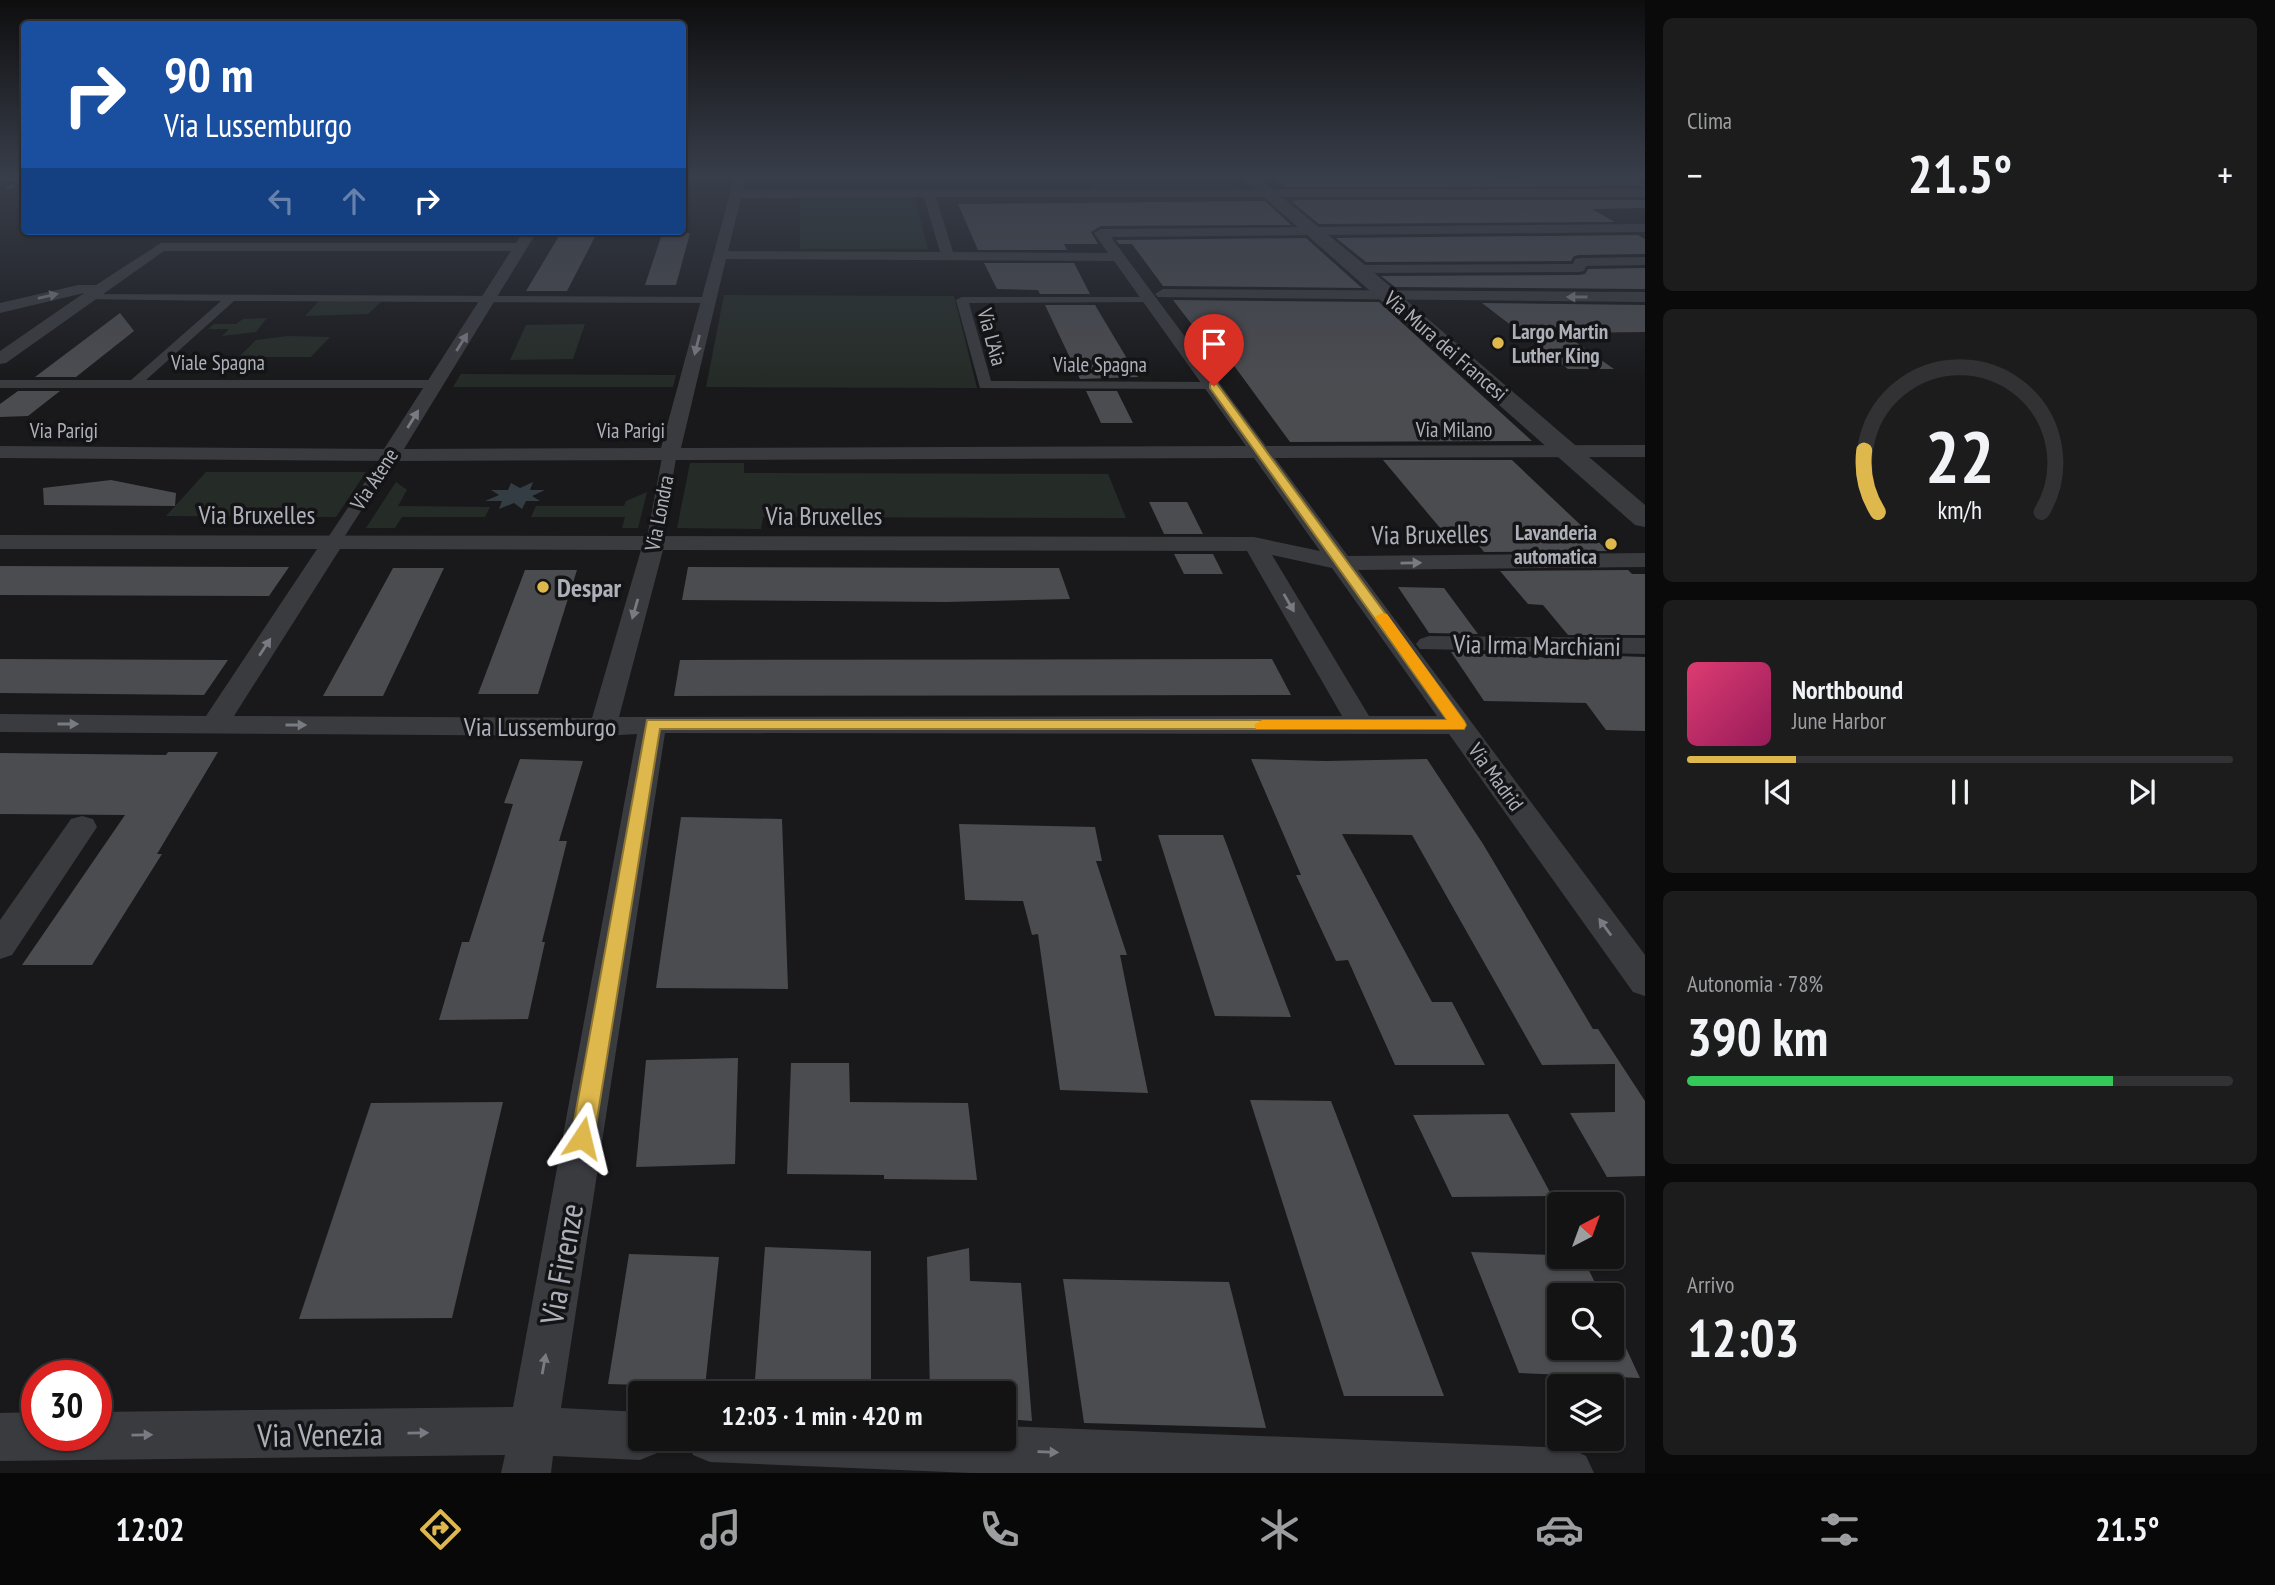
<!DOCTYPE html>
<html lang="it">
<meta charset="utf-8">
<style>
body{margin:0;font-family:"PT Sans Narrow",sans-serif;background:#1c1c1d;color:#f1f3f6;height:100vh;display:flex;flex-direction:column;font-size:26px;white-space:nowrap}
*{box-sizing:border-box;margin:0}
p{font-size:23px;color:#9d9ea0}
.icon{flex:none;width:38px;height:38px;fill:none;stroke:currentColor;stroke-width:2;stroke-linecap:round;stroke-linejoin:round}
.map{position:relative;flex:1;overflow:hidden}
.side{display:flex;flex-direction:column;gap:18px;padding:18px;background:#0a0a0b;width:630px}
.side>*{flex:none}
.guide{position:absolute;left:21px;top:21px;width:665px;height:214px;border-radius:7px;box-shadow:0 2px 5px #0004,0 0 0 2px #323234;background:#1a4fa0;color:#fff;overflow:hidden}
.needle{width:46px;rotate:41deg}
.controls{position:absolute;left:1547px;top:1192px;display:grid;gap:14px}
.controls a{display:grid;place-items:center;width:77px;height:77px;border-radius:7px;background:#131314;box-shadow:0 2px 5px #0004,0 0 0 2px #323234;font-size:35px}
.speed{position:absolute;left:21px;top:1360px;display:flex;gap:14px;font-size:35px;font-weight:700;text-align:center}
.speed>*{display:grid;place-content:center;width:91px;height:91px;border-radius:50%;background:#131314;box-shadow:0 2px 5px #0004,0 0 0 2px #323234;line-height:1}
.speed .limit{border:10px solid #d22;background:#fff;color:#111}
.pin{position:absolute;display:grid;place-items:center;width:60px;height:60px;color:#fff;margin:-72px -30px;border-radius:50% 50% 50% 0;rotate:-45deg;box-shadow:0 0 7px #0007}
.pin .icon{rotate:45deg}
.me{position:absolute;width:77px;margin:-38px;rotate:10deg;stroke-linejoin:round;filter:drop-shadow(0 0 5px #0008)}
.turn{display:flex;align-items:center;gap:24px;height:147px;padding:0 28px;font-size:32px}
.turn .icon{width:91px;height:91px;stroke-width:2.5}
.turn b{display:block;font-size:49px;line-height:60px}
.lanes{display:flex;align-items:center;height:66px;padding:0 28px;background:#0003;justify-content:center;gap:35px;direction:ltr}
.lanes .off{opacity:.35}
.big{font-size:52px;font-weight:700;line-height:1.1}
.side .widget{flex:1;display:flex;flex-direction:column;justify-content:center;gap:10px;min-width:0;padding:0 24px;border-radius:10px;background:#1c1c1d}
.side .dial{align-items:center;gap:0}
.dial svg{height:182px;overflow:visible;fill:none;stroke:#323234;stroke-width:7;stroke-linecap:round;text-anchor:middle}
.dial text{fill:#f1f3f6;stroke:none}
.song{display:flex;align-items:center;gap:21px}
.cover{width:84px;height:84px;border-radius:10px;background:linear-gradient(135deg,hsl(340 70% 55%),hsl(330 70% 35%))}
.played{height:7px;border-radius:4px;background:linear-gradient(90deg,#deb84d 20%,#323234 20%)}
.keys{display:flex;justify-content:space-around;direction:ltr}
.heat{display:flex;justify-content:space-between;align-items:center;font-size:38px;direction:ltr}
.charge{height:10px;border-radius:5px;background:linear-gradient(90deg,#34c759 78%,#323234 0)}
.trip{position:absolute;left:628px;top:1381px;width:388px;height:70px;border-radius:7px;background:#131314;box-shadow:0 2px 5px #0004,0 0 0 2px #323234;font-weight:700;line-height:70px;text-align:center}
.dock{display:flex;height:112px;justify-content:space-around;align-items:center;background:#080808;color:#9d9ea0}
.dock .icon{width:49px;height:49px}
.dock .selected{color:#deb84d}
.dock b{font-size:32px;color:#f1f3f6}
main{display:flex;flex:1;min-height:0}
.map>svg:first-child{display:block}
.green{fill:#252c27}
.water{fill:#353d44}
.building{fill:#4b4c50}
.lines{fill:none;stroke-linecap:round;stroke-linejoin:round}
.pedestrian{fill:#3a3b3f;fill-rule:evenodd}
.minor{fill:#3a3b3f;fill-rule:evenodd}
.tertiary{fill:#3a3b3f;fill-rule:evenodd}
.rail-casing{stroke:#54555a;stroke-width:3.5}
.rail{stroke:#141416;stroke-width:2.5;stroke-dasharray:7;stroke-linecap:butt}
.oneway{fill:#797b82}
.route{fill:#deb84d;stroke:#907832;stroke-width:2}
.slow{fill:#f59e0b}
.poi-dot{fill:#deb84d;stroke:#141416;stroke-width:2.5}
.labels{text-anchor:middle;dominant-baseline:central;stroke-width:7;stroke-linejoin:round;paint-order:stroke}
.far-poi-label{font-size:21px;font-weight:bold;fill:#adb0b9;stroke:#141416;text-anchor:start}
.far-street-label{font-size:21px;fill:#adb0b9;stroke:#141416}
.street-label{font-size:26px;fill:#adb0b9;stroke:#141416}
.poi-label{font-size:26px;font-weight:bold;fill:#adb0b9;stroke:#141416;text-anchor:start}
.near-street-label{font-size:32px;fill:#adb0b9;stroke:#141416}
</style>
<main>
<div class="map">
<svg width="1645" height="1473" viewBox="0 0 1645 1473">
<rect width="100%" height="100%" fill="#19191b"/>
<g class="green">
<path d="M1082 175H1226L1241 189 1093 190Z"/>
<path d="M800 196H914L928 249H800Z"/>
<path d="M724 295 954 296 977 388 706 387Z"/>
<path d="M328 300 381 302 368 314 305 316 319 301Z"/>
<path d="M267 318 256 332 222 336 229 329H208L214 324H236L243 319Z"/>
<path d="M585 324 573 359 510 360 526 325Z"/>
<path d="M288 336 330 337 311 357H239L256 340Z"/>
<path d="M461 374 676 375 673 387H453Z"/>
<path d="M690 463H744V473L1108 474 1126 518 763 517 761 529 677 528Z"/>
<path d="M206 472H366L336 517 166 516Z"/>
<path d="M396 482 407 490 398 506 490 507 485 517H402L395 528H366Z"/>
<path d="M647 492 638 528H622L625 517H531L536 506H624L626 501Z"/>
</g>
<path class="water" d="M533 482 530 490H545L532 496 540 501H526L522 509 514 503 499 509 502 501H485L499 495 491 490H508L511 483 520 488Z"/>
<g class="building">
<path d="M1271 175H1487L1496 180 1634 179 1645 186 1285 187Z"/>
<path d="M1300 200H1645V208L1592 209 1615 222 1319 224 1291 201Z"/>
<path d="M1265 201 1291 225 1101 226 1091 232 1098 244H1064L1067 250H978L958 204Z"/>
<path d="M562 231H598L567 291H526Z"/>
<path d="M690 233 676 285H645L662 234Z"/>
<path d="M1638 235 1645 239V254L1580 255 1574 256 1571 261 1366 262 1336 238Z"/>
<path d="M1306 238 1362 288 1163 286 1132 244H1119L1116 240Z"/>
<path d="M984 263H1074L1090 294H1040L1038 290 997 289Z"/>
<path d="M1645 268V289L1395 287 1381 276 1579 275 1585 274 1588 269Z"/>
<path d="M1173 300 1379 302 1532 441 1290 442 1205 326H1193Z"/>
<path d="M1482 303 1645 305V332L1563 333 1614 369H1568Z"/>
<path d="M1045 305H1095L1138 377 1080 379Z"/>
<path d="M120 313 134 331 76 377H35Z"/>
<path d="M18 391H60L28 416 0 417V404Z"/>
<path d="M1086 391H1117L1133 423H1101Z"/>
<path d="M1383 460H1512L1608 551 1484 552 1476 542 1451 541Z"/>
<path d="M111 480 176 493 175 506 44 505 43 488Z"/>
<path d="M1149 502H1187L1203 534H1164Z"/>
<path d="M1174 554H1213L1223 574H1184Z"/>
<path d="M0 566 289 567 269 596 0 595Z"/>
<path d="M688 567 1059 568 1070 599 946 602 682 600Z"/>
<path d="M393 568H444L383 696H323Z"/>
<path d="M525 570H577L538 694H478Z"/>
<path d="M1628 570 1632 574H1645V635H1568L1543 605 1528 604 1500 571Z"/>
<path d="M1398 587 1444 588 1478 634 1429 633Z"/>
<path d="M1451 652 1589 660 1586 655 1645 657V731L1606 730 1586 703 1484 701Z"/>
<path d="M0 659 228 660 204 695 0 693Z"/>
<path d="M1272 659 1291 695 674 696 680 660Z"/>
<path d="M168 752H218L157 854H162L92 965H22L125 815 0 814V753L166 755Z"/>
<path d="M520 759 583 761 559 841H567L542 942H545L528 1019 439 1020 462 942H469L513 804 504 803Z"/>
<path d="M1251 759 1325 761 1427 759 1483 844 1593 1029H1598L1645 1101V1176L1607 1177 1570 1113 1615 1112V1064L1542 1065 1412 835 1342 834 1432 1002H1452L1485 1065H1395L1348 960 1336 961 1296 875H1301Z"/>
<path d="M681 817 782 819 788 989 656 988Z"/>
<path d="M959 824 1095 827 1102 861H1096L1127 955H1120L1148 1093 1060 1090 1038 934 1032 935 1023 901 965 900Z"/>
<path d="M1158 835H1223L1291 1017 1215 1016Z"/>
<path d="M738 1058 735 1164 636 1167 646 1060Z"/>
<path d="M791 1063H849L850 1102 968 1103 977 1180 884 1179V1175L787 1174Z"/>
<path d="M1250 1100 1331 1101 1444 1396H1344Z"/>
<path d="M503 1102 452 1318 299 1319 371 1103Z"/>
<path d="M1508 1114 1552 1196 1452 1197 1413 1115Z"/>
<path d="M765 1247 871 1251V1393H754Z"/>
<path d="M969 1248 970 1281 1021 1283 1032 1421 1004 1419V1393H930L927 1257Z"/>
<path d="M1471 1252 1582 1256 1601 1295H1559V1348H1626L1640 1378 1519 1373Z"/>
<path d="M629 1254 719 1257 705 1387 608 1384Z"/>
<path d="M1063 1279 1229 1282 1266 1428 1084 1423Z"/>
</g>
<g class="lines">
<g class="pedestrian">
<path d="M86 294 708 297 714 300 708 303 234 301 146 380H435L442 384 435 388H0V380H131L221 301 82 299 80 297Z"/>
<path d="M1151 297 1155 298V302L969 303 991 381 1214 382 1219 383V389L980 388 956 300 962 297Z"/>
<path d="M670 448 677 452 662 543 654 548 646 543 663 452Z"/>
<path d="M390 451 397 455 341 542 333 547 327 546 325 542 385 452Z"/>
</g>
<g class="minor">
<path d="M735 175H747L743 190 1645 189V197H936L953 252 1108 253 1094 233 1101 229 1645 224V232L1111 237 1266 446 1645 445V457L1275 458 1348 556 1645 553V567L1358 570 1645 955V996L1633 992 1449 734 665 733 561 1408 640 1412V1438H663L657 1453 640 1460 553 1456 551 1473H501L505 1455 0 1461V1413L37 1412V1435H96V1412L513 1407 637 734 603 736 0 732V714L206 716 317 549H0V535L1254 537 1320 551 1254 458 390 461 0 458V446L384 449 511 251H164L6 363 0 364V351L84 293 0 313V303L78 285H96L161 243H516L523 232 528 231 535 235 404 449 661 448ZM924 197 940 252 728 251 741 198ZM726 259 1114 261 1246 446 681 448ZM340 549 641 550 592 718 234 716ZM663 550 1247 551 1342 716 619 717ZM1272 555 1332 568 1437 716H1369Z"/>
<path d="M1645 257V265L1586 266 1584 271 1579 272 1359 273 1352 269 1359 265 1573 264 1575 259 1580 258Z"/>
<path d="M1163 289 1645 292V302L1158 297 1155 294Z"/>
<path d="M1429 636 1645 638V654L1420 649 1416 644 1420 639Z"/>
<path d="M82 816 93 819 97 827 12 955 0 959V920L71 819Z"/>
<path d="M1004 1426 1569 1448 1586 1456 1594 1473H971L710 1462 693 1455 686 1438H1004Z"/>
</g>
<g class="tertiary">
<path d="M24 175V180L0 184V176Z"/>
<path d="M1239 175H1255L1365 265 1645 505V527L1635 525Z"/>
</g>
<g class="rail-casing">
<path id="rail" d="M0 189 24 184"/>
</g>
<use href="#rail" class="rail"/>
</g>
<defs><path id="oneway-solid" d="M-6-.8H1V-3.2L6.5 0L1 3.2V.8H-6Z" transform="scale(1.75)"/></defs>
<g class="oneway">
<use href="#oneway-solid" transform="translate(48 296) rotate(-13)"/>
<use href="#oneway-solid" transform="translate(1577 297) rotate(-180)"/>
<use href="#oneway-solid" transform="translate(462 342) rotate(-58)"/>
<use href="#oneway-solid" transform="translate(697 345) rotate(104)"/>
<use href="#oneway-solid" transform="translate(413 419) rotate(-58)"/>
<use href="#oneway-solid" transform="translate(1411 563) rotate(-1)"/>
<use href="#oneway-solid" transform="translate(1289 603) rotate(60)"/>
<use href="#oneway-solid" transform="translate(635 609) rotate(106)"/>
<use href="#oneway-solid" transform="translate(265 647) rotate(-57)"/>
<use href="#oneway-solid" transform="translate(68 724)"/>
<use href="#oneway-solid" transform="translate(296 725)"/>
<use href="#oneway-solid" transform="translate(1605 927) rotate(-126)"/>
<use href="#oneway-solid" transform="translate(544 1364) rotate(-80)"/>
<use href="#oneway-solid" transform="translate(418 1433) rotate(-1)"/>
<use href="#oneway-solid" transform="translate(142 1435) rotate(-1)"/>
<use href="#oneway-solid" transform="translate(1048 1452) rotate(2)"/>
</g>
<linearGradient id="sky" x2="0" y2="1"><stop stop-color="#0e0e0f"/><stop offset="0.46" stop-color="#383e4a"/><stop offset="1" stop-color="#383e4a" stop-opacity="0"/></linearGradient>
<rect width="1645" height="382" fill="url(#sky)"/>
<path class="route" d="M1210 384H1217L1464 721 1466 725 1464 729H660L594 1138 590 1145 582 1148 574 1145 571 1138 647 720H1447L1210 388Z"/>
<path class="slow" d="M1382 613 1387 614 1464 721 1466 725 1464 729H1256L1254 725 1262 720H1447L1375 617Z"/>
<g class="poi-dot">
<circle cx="1498" cy="343" r="7"/>
<circle cx="1611" cy="544" r="7"/>
<circle cx="543" cy="587" r="7"/>
</g>
<g class="labels">
<g class="far-poi-label">
<text x="1512" y="331">Largo Martin<tspan x="1512" dy="24">Luther King</tspan></text>
<text x="1597" y="532" text-anchor="end">Lavanderia<tspan x="1597" dy="24">automatica</tspan></text>
</g>
<g class="far-street-label">
<text transform="translate(992 337) rotate(75)">Via L'Aia</text>
<text transform="translate(1446 346) rotate(41)">Via Mura dei Francesi</text>
<text x="218" y="362">Viale Spagna</text>
<text x="1100" y="364">Viale Spagna</text>
<text x="1454" y="429">Via Milano</text>
<text x="64" y="430">Via Parigi</text>
<text x="631" y="430">Via Parigi</text>
<text transform="translate(374 479) rotate(-57)">Via Atene</text>
<text transform="translate(659 513) rotate(-79)">Via Londra</text>
<text transform="translate(1496 777) rotate(54)">Via Madrid</text>
</g>
<g class="street-label">
<text x="257" y="514">Via Bruxelles</text>
<text x="824" y="515">Via Bruxelles</text>
<text transform="translate(1430 534) rotate(-1)">Via Bruxelles</text>
<text transform="translate(1537 645) rotate(1)">Via Irma Marchiani</text>
<text x="540" y="726">Via Lussemburgo</text>
</g>
<g class="poi-label">
<text x="557" y="587">Despar</text>
</g>
<g class="near-street-label">
<text transform="translate(561 1264) rotate(-80)">Via Firenze</text>
<text transform="translate(320 1434) rotate(-1)">Via Venezia</text>
</g>
</g>
</svg>
<div class="controls">
<a><svg class="needle" viewBox="-14 -14 28 28"><path d="M0-13l5 13h-10z" fill="#e53935"/><path d="M0 13l5-13h-10z" fill="#9d9ea0"/></svg></a>
<a><svg class="icon" aria-label="search" viewBox="0 0 24 24"><circle cx="10" cy="10" r="6"/><path d="M15 15l6 6"/></svg></a>
<a><svg class="icon" aria-label="layers" viewBox="0 0 24 24"><path d="M12 4l9 5-9 5-9-5zM3 14l9 5 9-5"/></svg></a>
</div>
<div class="speed"><div class="limit">30</div></div>
<div class="pin" style="left:1214px;top:386px;background:#d93025"><svg class="icon" aria-label="arrive" viewBox="0 0 24 24"><path d="M6 21V4h12l-3 4 3 4H6"/></svg></div>
<svg class="me" style="left:582px;top:1138px" viewBox="-20 -20 40 40"><path d="M0-17L14 15 0 8-14 15z" fill="#deb84d" stroke="#fff" stroke-width="4"/></svg>
<div class="trip">12:03 · 1 min · 420 m</div>
<div class="guide">
<div class="turn"><svg class="icon" aria-label="right" viewBox="0 0 24 24"><path d="M7 20v-9h11M14 6l5 5-5 5"/></svg><div><b>90 m</b>Via Lussemburgo</div></div>
<div class="lanes"><svg class="icon off" aria-label="left" viewBox="0 0 24 24"><path d="M17 20v-9H6M10 6l-5 5 5 5"/></svg><svg class="icon off" aria-label="ahead" viewBox="0 0 24 24"><path d="M12 20V5M6 11l6-6 6 6"/></svg><svg class="icon" aria-label="right" viewBox="0 0 24 24"><path d="M7 20v-9h11M14 6l5 5-5 5"/></svg></div>
</div>
</div>
<section class="side">
<div class="widget"><p>Clima</p>
<div class="heat"><a>−</a><b class="big">21.5°</b><a>+</a></div>
</div>
<div class="widget dial"><svg viewBox="0 0 100 80">
<path d="M14 69A42 42 0 1 1 86 69"/>
<path d="M14 69A42 42 0 0 1 8 42" stroke="#deb84d"/>
<text x="50" y="56" font-size="32" font-weight="700">22</text>
<text x="50" y="72" font-size="11">km/h</text>
</svg></div>
<div class="widget">
<div class="song"><i class="cover"></i><div><b>Northbound</b><p>June Harbor</p></div></div>
<div class="played"></div>
<div class="keys"><svg class="icon" aria-label="previous" viewBox="0 0 24 24"><path d="M18 5L8 12l10 7zM5 5v14"/></svg><svg class="icon" aria-label="pause" viewBox="0 0 24 24"><path d="M8 5v14M16 5v14"/></svg><svg class="icon" aria-label="next" viewBox="0 0 24 24"><path d="M6 5l10 7-10 7zM19 5v14"/></svg></div>
</div>
<div class="widget"><p>Autonomia · 78%</p><b class="big">390 km</b><div class="charge"></div></div>
<div class="widget"><p>Arrivo</p><b class="big">12:03</b></div>
</section>
</main>
<nav class="dock">
<b>12:02</b>
<svg class="icon selected" aria-label="directions" viewBox="0 0 24 24"><path d="M12 3l9 9-9 9-9-9zM9 14v-3h6M13 9l2 2-2 2"/></svg>
<svg class="icon" aria-label="music" viewBox="0 0 24 24"><path d="M9 18V5l10-2v13"/><circle cx="6" cy="18" r="3"/><circle cx="16" cy="16" r="3"/></svg>
<svg class="icon" aria-label="phone" viewBox="0 0 24 24"><path d="M5 4h4l2 5-3 2q2 4 5 5l2-3 5 2v4C11 20 4 13 5 4z"/></svg>
<svg class="icon" aria-label="climate" viewBox="0 0 24 24"><path d="M12 3v18M4 7l16 10M4 17L20 7"/></svg>
<svg class="icon" aria-label="car" viewBox="0 0 24 24"><path d="M5 17H2v-5l4-1 3-4h7l3 4 3 1v5h-3M9 17h6M6 11h13"/><circle cx="7" cy="17" r="2"/><circle cx="17" cy="17" r="2"/></svg>
<svg class="icon" aria-label="filters" viewBox="0 0 24 24"><path d="M4 7h16M4 17h16"/><circle cx="9" cy="7" r="2"/><circle cx="15" cy="17" r="2"/></svg>
<b>21.5°</b>
</nav>
